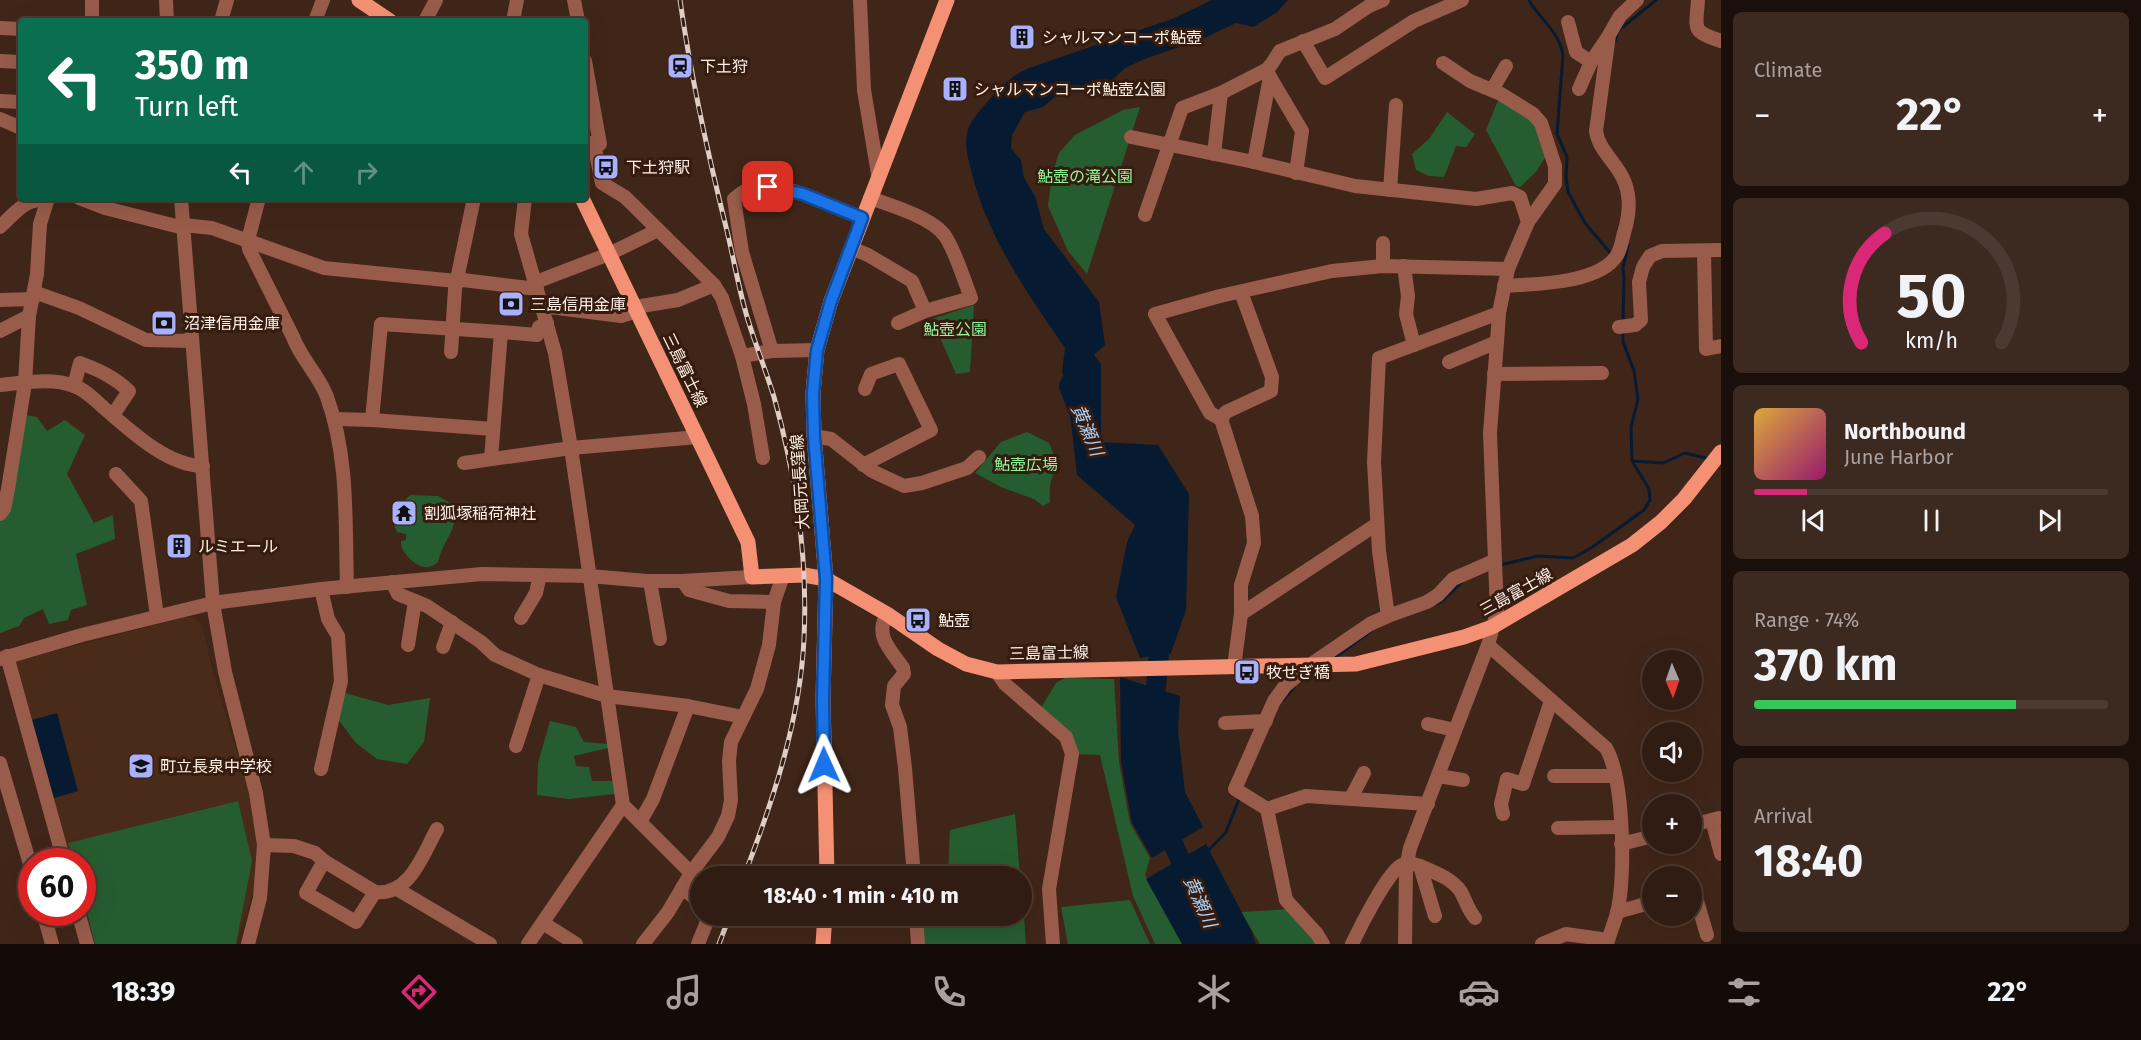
<!DOCTYPE html>
<meta charset="utf-8">
<style>
body{margin:0;font-family:"Fira Sans","Noto Sans JP",sans-serif;background:#3c2920;color:#f1f3f6;height:100vh;display:flex;flex-direction:column;font-size:22px;white-space:nowrap}
*{box-sizing:border-box;margin:0}
p{font-size:20px;color:#a8a19f}
.icon{flex:none;width:33px;height:33px;fill:none;stroke:currentColor;stroke-width:2;stroke-linecap:round;stroke-linejoin:round}
.map{position:relative;flex:1;overflow:hidden}
.details{display:flex;flex-direction:column;gap:12px;padding:12px;background:#1a0f0a;width:420px}
.details>*{flex:none}
.hud{position:absolute;left:18px;top:18px;width:570px;height:183px;border-radius:6px;box-shadow:0 6px 24px #0002,0 0 0 2px #4b3a32;background:#0b6e4f;color:#fff;overflow:hidden}
.needle{width:39px;rotate:178deg}
.buttons{position:absolute;left:1642px;top:650px;display:grid;gap:12px}
.buttons a{display:grid;place-items:center;width:60px;height:60px;border-radius:50%;background:#301c12;box-shadow:0 6px 24px #0002,0 0 0 2px #4b3a32;font-size:30px}
.speed{position:absolute;left:18px;top:848px;display:flex;gap:12px;font-size:30px;font-weight:700;text-align:center}
.speed>*{display:grid;place-content:center;width:78px;height:78px;border-radius:50%;background:#301c12;box-shadow:0 6px 24px #0002,0 0 0 2px #4b3a32;line-height:1}
.speed .limit{border:9px solid #d22;background:#fff;color:#111}
.pin{position:absolute;display:grid;place-items:center;width:51px;height:51px;color:#fff;margin:-26px;border-radius:12px;box-shadow:0 3px 9px #0006}
.me{position:absolute;width:66px;margin:-33px;rotate:359deg;stroke-linejoin:round;filter:drop-shadow(0 0 4px #0008)}
.turn{display:flex;align-items:center;gap:21px;height:126px;padding:0 18px;font-size:27px}
.turn .icon{width:78px;height:78px;stroke-width:2.5}
.turn b{display:block;font-size:42px;line-height:51px}
.lanes{display:flex;align-items:center;height:57px;padding:0 18px;background:#0003;justify-content:center;gap:30px;direction:ltr}
.lanes .off{opacity:.35}
.big{font-size:45px;font-weight:700;line-height:1.1}
.details .widget{flex:1;display:flex;flex-direction:column;justify-content:center;gap:9px;min-width:0;padding:0 21px;border-radius:9px;background:#3c2920}
.details .dial{align-items:center;gap:0}
.dial svg{height:156px;overflow:visible;fill:none;stroke:#4b3a32;stroke-width:7;stroke-linecap:round;text-anchor:middle}
.dial text{fill:#f1f3f6;stroke:none}
.song{display:flex;align-items:center;gap:18px}
.cover{width:72px;height:72px;border-radius:9px;background:linear-gradient(135deg,hsl(40 70% 55%),hsl(320 70% 35%))}
.played{height:6px;border-radius:3px;background:linear-gradient(90deg,#db2777 15%,#4b3a32 15%)}
.keys{display:flex;justify-content:space-around;direction:ltr}
.heat{display:flex;justify-content:space-between;align-items:center;font-size:33px;direction:ltr}
.charge{height:9px;border-radius:4px;background:linear-gradient(90deg,#34c759 74%,#4b3a32 0)}
.trip{position:absolute;left:690px;top:866px;width:342px;height:60px;border-radius:30px;background:#301c12;box-shadow:0 6px 24px #0002,0 0 0 2px #4b3a32;font-weight:700;line-height:60px;text-align:center}
.dock{display:flex;height:96px;justify-content:space-around;align-items:center;background:#130b07;color:#a8a19f}
.dock .icon{width:42px;height:42px}
.dock .selected{color:#db2777}
.dock b{font-size:27px;color:#f1f3f6}
main{display:flex;flex:1;min-height:0}
.map>svg:first-child{display:block}
.built{fill:#4a2a18}
.green{fill:#265d30}
.water{fill:#061b31}
.lines{fill:none;stroke-linecap:round;stroke-linejoin:round}
.stream{stroke:#061b31;stroke-width:3}
.river{stroke:#061b31;stroke-width:20}
.minor{stroke:#995c4b;stroke-width:14}
.major{stroke:#f49175;stroke-width:15}
.rail-casing{stroke:#decec5;stroke-width:5}
.rail{stroke:#351c0e;stroke-width:3;stroke-dasharray:9;stroke-linecap:butt}
.route-casing{stroke:#114b97;stroke-width:15}
.route{stroke:#1a73e8;stroke-width:10}
.labels{text-anchor:middle;dominant-baseline:central;stroke-width:6;stroke-linejoin:round;paint-order:stroke}
.poi-label{font-size:16px;fill:#fff1e9;stroke:#351c0e;text-anchor:start}
.park-label{font-size:16px;fill:#8ef79c;stroke:#351c0e}
.street-label{font-size:16px;fill:#fff1e9;stroke:#351c0e}
.water-label{font-size:18px;font-style:italic;fill:#adcff3;stroke:#351c0e}
</style>
<main>
<div class="map">
<svg width="1721" height="944" viewBox="0 0 1721 944">
<rect width="100%" height="100%" fill="#402618"/>
<path class="built" d="M186 617 194 618 202 624 213 672 250 796 257 844V864L254 890 236 944H92L82 912V861H68L12 662Z"/>
<g class="green">
<path d="M1499 98 1531 119 1540 130 1548 153 1536 172 1520 187 1516 186 1486 130Z"/>
<path d="M1140 107 1087 274 1068 251 1048 206 1052 175 1059 153 1075 135 1123 110Z"/>
<path d="M1447 112 1475 134 1466 147 1456 146 1444 177 1429 176 1416 170 1412 154 1429 139Z"/>
<path d="M974 305 970 372 956 374 932 319Z"/>
<path d="M20 414 37 417 47 431 65 420 85 435 67 474 94 523 113 515 115 539 76 554 87 605 71 610 68 620 49 624 43 609 24 618 19 626 0 633V517Z"/>
<path d="M1027 432 1049 443C1057 462 1057 463 1051 481 1049 487 1050 496 1050 502L1043 506 1034 499 1001 487 975 473 1001 442Z"/>
<path d="M410 495 438 496 455 506C458 531 443 540 438 562 438 563 430 567 429 567 417 569 400 552 401 541L406 540V534L397 532 394 525C397 517 392 512 393 504L403 502Z"/>
<path d="M1065 678 1114 679 1119 762 1130 823 1150 858 1145 875 1182 944H1155L1133 896 1100 755 1072 754 1039 711 1056 683Z"/>
<path d="M345 693 388 705 430 698 424 742 407 764 377 759 356 743 338 719Z"/>
<path d="M550 721 576 727 584 742 608 744V748L574 756 576 766 589 767 592 781H613L615 794 569 799 537 795 538 763Z"/>
<path d="M238 801 252 861 236 944H95L83 896 82 861H73L68 843Z"/>
<path d="M1015 814 1020 876H948L950 830Z"/>
<path d="M1022 888 1026 944H918L917 930 946 923 947 915H1022Z"/>
<path d="M1130 900 1150 944H1068L1061 907Z"/>
<path d="M1291 909 1316 944H1260L1241 912Z"/>
</g>
<g class="water">
<path d="M1212 0H1288L1277 12 1253 27 1236 23 1200 40 1147 58 1125 68 1107 85 1083 88 1057 95 1043 107 1025 112 1012 135 1011 148 1021 160 1024 178 1035 196 1044 229 1099 302 1105 345 1094 355 1101 364V442L1158 445 1189 494 1186 610 1171 653 1140 658 1116 597 1127 542 1135 525 1077 475 1068 396 1076 374 1090 359 1065 379 1062 372 1065 348C1026 292 987 236 971 170 967 155 964 144 968 129 972 117 1002 84 1013 77 1018 73 1024 71 1029 68L1172 19Z"/>
<path d="M1120 677 1180 696 1178 731 1185 792 1203 827 1152 858 1132 823 1121 762Z"/>
<path d="M57 713 78 791 54 798 32 720Z"/>
<path d="M1206 844 1252 932 1256 944H1182L1146 879Z"/>
</g>
<g class="lines">
<g class="stream">
<path d="M1529 0C1540 20 1559 31 1563 55L1557 134 1567 157 1566 177 1568 192 1585 223 1612 255"/>
<path d="M1615 41 1618 31 1656 0"/>
<path d="M1623 322 1624 278 1623 268 1628 245"/>
<path d="M1633 461 1663 463 1685 453 1706 458"/>
<path d="M1500 565 1538 556 1573 558 1591 548 1644 510 1650 500 1649 489 1632 461 1631 427 1638 399 1634 371 1623 342V331"/>
<path d="M1435 604 1441 602 1462 582"/>
<path d="M1333 659 1371 631"/>
<path d="M1301 681 1319 671"/>
<path d="M1283 700 1294 687"/>
<path d="M1207 852 1226 832 1240 797"/>
</g>
<g class="river">
<path d="M1079 412 1069 386 1084 355 1080 346"/>
<path d="M1147 711 1156 687 1161 631"/>
<path d="M1163 821 1191 884"/>
</g>
<g class="minor">
<path d="M92 0V21"/>
<path d="M166 0 167 21"/>
<path d="M574 0 578 21"/>
<path d="M860 0 864 90 878 174"/>
<path d="M1698 0C1696 30 1691 31 1721 41"/>
<path d="M221 21 227 0"/>
<path d="M315 21 323 0"/>
<path d="M425 21 436 0"/>
<path d="M513 21 517 0"/>
<path d="M1568 22 1576 52 1591 62 1608 37"/>
<path d="M0 28 21 29"/>
<path d="M1303 41 1325 78 1414 21 1462 0"/>
<path d="M0 61 21 62"/>
<path d="M585 61 600 144 590 143"/>
<path d="M1443 63 1470 81 1501 94 1533 114 1541 123 1555 166V184L1528 222"/>
<path d="M1270 77 1302 131 1296 173"/>
<path d="M1579 89 1591 62"/>
<path d="M1492 90 1506 66"/>
<path d="M0 101 21 102"/>
<path d="M0 119 21 128"/>
<path d="M1131 137 1254 162 1355 186 1476 199 1512 193 1520 197 1528 222 1508 269 1499 313 1497 342 1490 433 1497 612 1488 645 1410 848 1406 868 1405 944"/>
<path d="M594 144 602 183 625 197 714 285 722 298 742 356 772 351 817 350"/>
<path d="M1214 154 1221 93"/>
<path d="M1254 162 1270 77 1268 73"/>
<path d="M1390 190 1396 105"/>
<path d="M79 198 105 208 184 228"/>
<path d="M181 198 213 603 225 672 256 793 264 845 260 898 248 944"/>
<path d="M259 198 248 240 249 249 293 337C301 359 319 375 327 397 349 458 345 523 347 587"/>
<path d="M525 198 521 234 555 353 571 448 623 805 691 873"/>
<path d="M870 198C890 205 933 218 945 236 955 250 964 280 971 298L925 311 898 323"/>
<path d="M1145 215 1182 108 1221 93 1266 70 1271 65 1280 51 1335 29 1369 6 1383 0"/>
<path d="M183 225 212 228 324 268 456 281 463 280 537 289"/>
<path d="M0 227C15 213 25 198 47 200"/>
<path d="M1383 243V266"/>
<path d="M851 248 868 255 912 281 925 311"/>
<path d="M1704 251 1706 349 1721 346"/>
<path d="M1404 266 1408 296 1406 314 1414 345"/>
<path d="M536 282 609 254 658 230"/>
<path d="M1504 286C1534 284 1600 284 1617 255 1621 249 1622 240 1624 233 1629 217 1631 199 1625 183 1618 163 1599 152 1596 131L1609 35 1620 16 1637 0"/>
<path d="M34 292 79 308 146 340 192 341"/>
<path d="M0 300 33 299"/>
<path d="M542 306 621 316 637 311"/>
<path d="M635 307 678 300 714 285"/>
<path d="M1619 327 1635 325 1641 320 1639 282 1643 267 1650 256 1662 251 1721 250"/>
<path d="M0 331 29 316"/>
<path d="M501 332 537 335 539 327 547 323"/>
<path d="M772 351 742 252 734 199C739 195 743 191 750 189 781 178 832 207 862 218"/>
<path d="M451 352 455 289 474 198"/>
<path d="M742 356 754 404 763 458"/>
<path d="M1449 362 1497 342"/>
<path d="M1494 374 1602 373"/>
<path d="M0 385C23 383 52 377 74 386 86 390 95 400 104 408 130 430 167 466 203 466"/>
<path d="M74 386 80 363C99 370 114 377 129 391L113 415"/>
<path d="M335 419 372 420 493 429"/>
<path d="M1221 419 1226 412 1271 391 1272 377 1241 292"/>
<path d="M372 420 381 324 501 332 491 459"/>
<path d="M814 436 831 439 872 471 904 486 922 483 967 468 979 457"/>
<path d="M464 463 571 448 698 437"/>
<path d="M863 465 931 430 899 364 871 374 865 389"/>
<path d="M116 474 141 501 157 616"/>
<path d="M0 514 4 509 8 489 25 383 29 316 37 274 40 224 48 198"/>
<path d="M650 581 660 639"/>
<path d="M683 581 689 590 729 601 774 602"/>
<path d="M392 582 398 594 427 606 481 642 495 655 539 675 607 696 688 706 743 717"/>
<path d="M887 614C874 636 891 650 903 668L904 674 894 686 892 705 900 727 905 768 914 876"/>
<path d="M1241 614 1377 524"/>
<path d="M1388 616 1379 551 1374 462 1379 358 1499 313"/>
<path d="M521 618 536 593 540 575"/>
<path d="M408 645 415 601"/>
<path d="M1488 645 1606 748C1624 779 1626 878 1617 913 1614 924 1610 933 1607 944"/>
<path d="M443 647 452 622"/>
<path d="M7 656 64 861"/>
<path d="M0 659 82 635 213 603 321 589 482 574 589 576 647 581H681L752 577"/>
<path d="M1234 667 1241 614V585L1254 543 1252 516 1221 419 1210 413 1155 314 1220 296 1332 271 1383 266 1508 269"/>
<path d="M997 672 1005 684 1066 737 1072 754 1049 889 1053 944"/>
<path d="M1225 723 1266 721"/>
<path d="M1428 724 1455 730"/>
<path d="M516 746 539 675"/>
<path d="M0 763 32 871"/>
<path d="M321 769 341 681 338 636 328 619 321 589"/>
<path d="M1438 776 1463 780"/>
<path d="M1554 776H1615"/>
<path d="M1351 798 1364 773"/>
<path d="M1267 809 1306 796 1428 804"/>
<path d="M1503 814 1501 804 1507 779 1523 784 1551 701"/>
<path d="M1712 820 1721 854"/>
<path d="M640 822 653 799 688 706"/>
<path d="M1692 825 1719 818"/>
<path d="M1558 828 1620 827"/>
<path d="M1621 844 1653 836"/>
<path d="M264 845 294 846 315 853 324 861 375 892C410 896 423 854 437 829"/>
<path d="M324 861 306 893 356 922 375 892"/>
<path d="M1420 866C1434 872 1453 879 1461 892 1466 901 1468 910 1475 918"/>
<path d="M682 888 700 902"/>
<path d="M397 889 490 944"/>
<path d="M1692 892 1694 891 1707 935"/>
<path d="M43 912 52 944"/>
<path d="M78 912 87 944"/>
<path d="M1617 912 1653 902"/>
<path d="M916 915 918 944"/>
<path d="M543 923 576 944"/>
<path d="M528 944 623 805"/>
<path d="M643 944 668 912 691 873 718 837 728 816 731 800 729 761 731 742 757 689 769 645 774 602 783 576"/>
<path d="M698 944 706 924 707 915"/>
<path d="M1323 944 1317 934 1286 900 1267 809 1235 789 1274 701 1285 686 1310 665 1370 624 1388 616 1427 602 1438 595 1453 579 1494 561"/>
<path d="M1352 944C1359 929 1388 871 1402 865 1408 862 1413 864 1420 866L1435 916"/>
<path d="M1542 944 1566 934 1608 940"/>
</g>
<g class="major">
<path d="M359 0 390 21"/>
<path d="M582 198 748 542 752 577 804 575 826 579 887 614 938 649 966 664 997 672 1356 664 1464 637 1492 627 1632 545 1661 522 1684 499 1721 452"/>
<path d="M827 876 823 698 826 579 814 436 813 393 817 350 831 301 947 0"/>
<path d="M823 944 825 915"/>
</g>
<g class="rail-casing">
<g id="rail">
<path d="M680 0C691 78 708 155 727 231 734 260 739 291 748 320 756 346 766 371 774 397 796 476 808 557 804 639 800 720 773 801 744 876"/>
<path d="M719 944 730 915"/>
</g>
</g>
<use href="#rail" class="rail"/>
</g>
<g class="lines">
<g class="route-casing">
<path id="route" d="M768 187 803 194 862 218 831 301 817 350 813 393 814 436 826 579 823 698 824 765"/>
</g>
<use href="#route" class="route"/>
</g>
<defs>
<g id="building-square" transform="scale(1.35)"><rect x="-9" y="-9" width="18" height="18" rx="4" fill="#a9b0fc" stroke="#351c0e"/><path d="M-4-6H4V6H1V3H-1V6H-4ZM-2.5-4.3h1.7v1.8h-1.7ZM.8-4.3h1.7v1.8H.8ZM-2.5-1h1.7V.8h-1.7ZM.8-1h1.7V.8H.8Z" fill="#111"/></g>
<g id="station-square" transform="scale(1.35)"><rect x="-9" y="-9" width="18" height="18" rx="4" fill="#a9b0fc" stroke="#351c0e"/><path d="M-3-6H3Q5-6 5-4V2Q5 4 3 4L4.5 6H3L1.5 4h-3L-3 6H-4.5L-3 4Q-5 4-5 2V-4Q-5-6-3-6ZM-3.5-4v3h7v-3ZM-3.5 1v1.5H-2V1ZM2 1v1.5H3.5V1Z" fill="#111"/></g>
<g id="bus-square" transform="scale(1.35)"><rect x="-9" y="-9" width="18" height="18" rx="4" fill="#a9b0fc" stroke="#351c0e"/><path d="M-5-6H5V4H4V6H2V4H-2V6H-4V4H-5ZM-3.5-4V0h7V-4ZM-3.5 1.2v1.5H-2V1.2ZM2 1.2v1.5H3.5V1.2Z" fill="#111"/></g>
<g id="bank-square" transform="scale(1.35)"><rect x="-9" y="-9" width="18" height="18" rx="4" fill="#a9b0fc" stroke="#351c0e"/><path d="M-6-4H6V4H-6ZM0-2.3a2.3 2.3 0 1 0 0 4.6a2.3 2.3 0 1 0 0-4.6Z" fill="#111"/></g>
<g id="temple-square" transform="scale(1.35)"><rect x="-9" y="-9" width="18" height="18" rx="4" fill="#a9b0fc" stroke="#351c0e"/><path d="M0-6L5-2H3V0L6.5 2.5H4V6H1.5V3h-3V6H-4V2.5H-6.5L-3 0V-2H-5Z" fill="#111"/></g>
<g id="school-square" transform="scale(1.35)"><rect x="-9" y="-9" width="18" height="18" rx="4" fill="#a9b0fc" stroke="#351c0e"/><path d="M0-5L7-2L0 1L-7-2ZM-4 1L0 2.5L4 1V4Q0 6-4 4Z" fill="#111"/></g>
</defs>
<g fill-rule="evenodd">
<use href="#building-square" x="1022" y="37"/>
<use href="#station-square" x="680" y="66"/>
<use href="#building-square" x="955" y="89"/>
<use href="#bus-square" x="606" y="167"/>
<use href="#bank-square" x="511" y="304"/>
<use href="#bank-square" x="164" y="323"/>
<use href="#temple-square" x="404" y="513"/>
<use href="#building-square" x="179" y="546"/>
<use href="#bus-square" x="918" y="620"/>
<use href="#bus-square" x="1247" y="672"/>
<use href="#school-square" x="141" y="766"/>
</g>
<g class="labels">
<g class="poi-label">
<text x="1042" y="37">シャルマンコーポ鮎壺</text>
<text x="700" y="66">下土狩</text>
<text x="974" y="89">シャルマンコーポ鮎壺公園</text>
<text x="626" y="167">下土狩駅</text>
<text x="530" y="304">三島信用金庫</text>
<text x="184" y="323">沼津信用金庫</text>
<text x="424" y="513">割狐塚稲荷神社</text>
<text x="198" y="546">ルミエール</text>
<text x="938" y="620">鮎壺</text>
<text x="1266" y="672">牧せぎ橋</text>
<text x="160" y="766">町立長泉中学校</text>
</g>
<g class="park-label">
<text x="1085" y="176">鮎壺の滝公園</text>
<text x="955" y="329">鮎壺公園</text>
<text x="1026" y="464">鮎壺広場</text>
</g>
<g class="street-label">
<text transform="translate(685 370) rotate(64)">三島富士線</text>
<text transform="translate(800 482) rotate(-94)">大岡元長窪線</text>
<text transform="translate(1516 592) rotate(-29)">三島富士線</text>
<text transform="translate(1049 653) rotate(-1)">三島富士線</text>
</g>
<g class="water-label">
<text transform="translate(1087 430) rotate(67)">黄瀬川</text>
<text transform="translate(1200 902) rotate(66)">黄瀬川</text>
</g>
</g>
</svg>
<div class="buttons">
<a><svg class="needle" viewBox="-14 -14 28 28"><path d="M0-13l5 13h-10z" fill="#e53935"/><path d="M0 13l5-13h-10z" fill="#a8a19f"/></svg></a>
<a><svg class="icon" aria-label="sound" viewBox="0 0 24 24"><path d="M4 9h4l5-4v14l-5-4H4zM17 9q2 3 0 6"/></svg></a>
<a>+</a>
<a>−</a>
</div>
<div class="speed"><div class="limit">60</div></div>
<div class="pin" style="left:768px;top:187px;background:#d93025"><svg class="icon" aria-label="arrive" viewBox="0 0 24 24"><path d="M6 21V4h12l-3 4 3 4H6"/></svg></div>
<svg class="me" style="left:824px;top:765px" viewBox="-20 -20 40 40"><path d="M0-17L14 15 0 8-14 15z" fill="#1a73e8" stroke="#fff" stroke-width="4"/></svg>
<div class="trip">18:40 · 1 min · 410 m</div>
<div class="hud">
<div class="turn"><svg class="icon" aria-label="left" viewBox="0 0 24 24"><path d="M17 20v-9H6M10 6l-5 5 5 5"/></svg><div><b>350 m</b>Turn left</div></div>
<div class="lanes"><svg class="icon" aria-label="left" viewBox="0 0 24 24"><path d="M17 20v-9H6M10 6l-5 5 5 5"/></svg><svg class="icon off" aria-label="ahead" viewBox="0 0 24 24"><path d="M12 20V5M6 11l6-6 6 6"/></svg><svg class="icon off" aria-label="right" viewBox="0 0 24 24"><path d="M7 20v-9h11M14 6l5 5-5 5"/></svg></div>
</div>
</div>
<section class="details">
<div class="widget"><p>Climate</p>
<div class="heat"><a>−</a><b class="big">22°</b><a>+</a></div>
</div>
<div class="widget dial"><svg viewBox="0 0 100 80">
<path d="M14 69A42 42 0 1 1 86 69"/>
<path d="M14 69A42 42 0 0 1 26 13" stroke="#db2777"/>
<text x="50" y="56" font-size="32" font-weight="700">50</text>
<text x="50" y="72" font-size="11">km/h</text>
</svg></div>
<div class="widget">
<div class="song"><i class="cover"></i><div><b>Northbound</b><p>June Harbor</p></div></div>
<div class="played"></div>
<div class="keys"><svg class="icon" aria-label="previous" viewBox="0 0 24 24"><path d="M18 5L8 12l10 7zM5 5v14"/></svg><svg class="icon" aria-label="pause" viewBox="0 0 24 24"><path d="M8 5v14M16 5v14"/></svg><svg class="icon" aria-label="next" viewBox="0 0 24 24"><path d="M6 5l10 7-10 7zM19 5v14"/></svg></div>
</div>
<div class="widget"><p>Range · 74%</p><b class="big">370 km</b><div class="charge"></div></div>
<div class="widget"><p>Arrival</p><b class="big">18:40</b></div>
</section>
</main>
<nav class="dock">
<b>18:39</b>
<svg class="icon selected" aria-label="directions" viewBox="0 0 24 24"><path d="M12 3l9 9-9 9-9-9zM9 14v-3h6M13 9l2 2-2 2"/></svg>
<svg class="icon" aria-label="music" viewBox="0 0 24 24"><path d="M9 18V5l10-2v13"/><circle cx="6" cy="18" r="3"/><circle cx="16" cy="16" r="3"/></svg>
<svg class="icon" aria-label="phone" viewBox="0 0 24 24"><path d="M5 4h4l2 5-3 2q2 4 5 5l2-3 5 2v4C11 20 4 13 5 4z"/></svg>
<svg class="icon" aria-label="climate" viewBox="0 0 24 24"><path d="M12 3v18M4 7l16 10M4 17L20 7"/></svg>
<svg class="icon" aria-label="car" viewBox="0 0 24 24"><path d="M5 17H2v-5l4-1 3-4h7l3 4 3 1v5h-3M9 17h6M6 11h13"/><circle cx="7" cy="17" r="2"/><circle cx="17" cy="17" r="2"/></svg>
<svg class="icon" aria-label="filters" viewBox="0 0 24 24"><path d="M4 7h16M4 17h16"/><circle cx="9" cy="7" r="2"/><circle cx="15" cy="17" r="2"/></svg>
<b>22°</b>
</nav>
